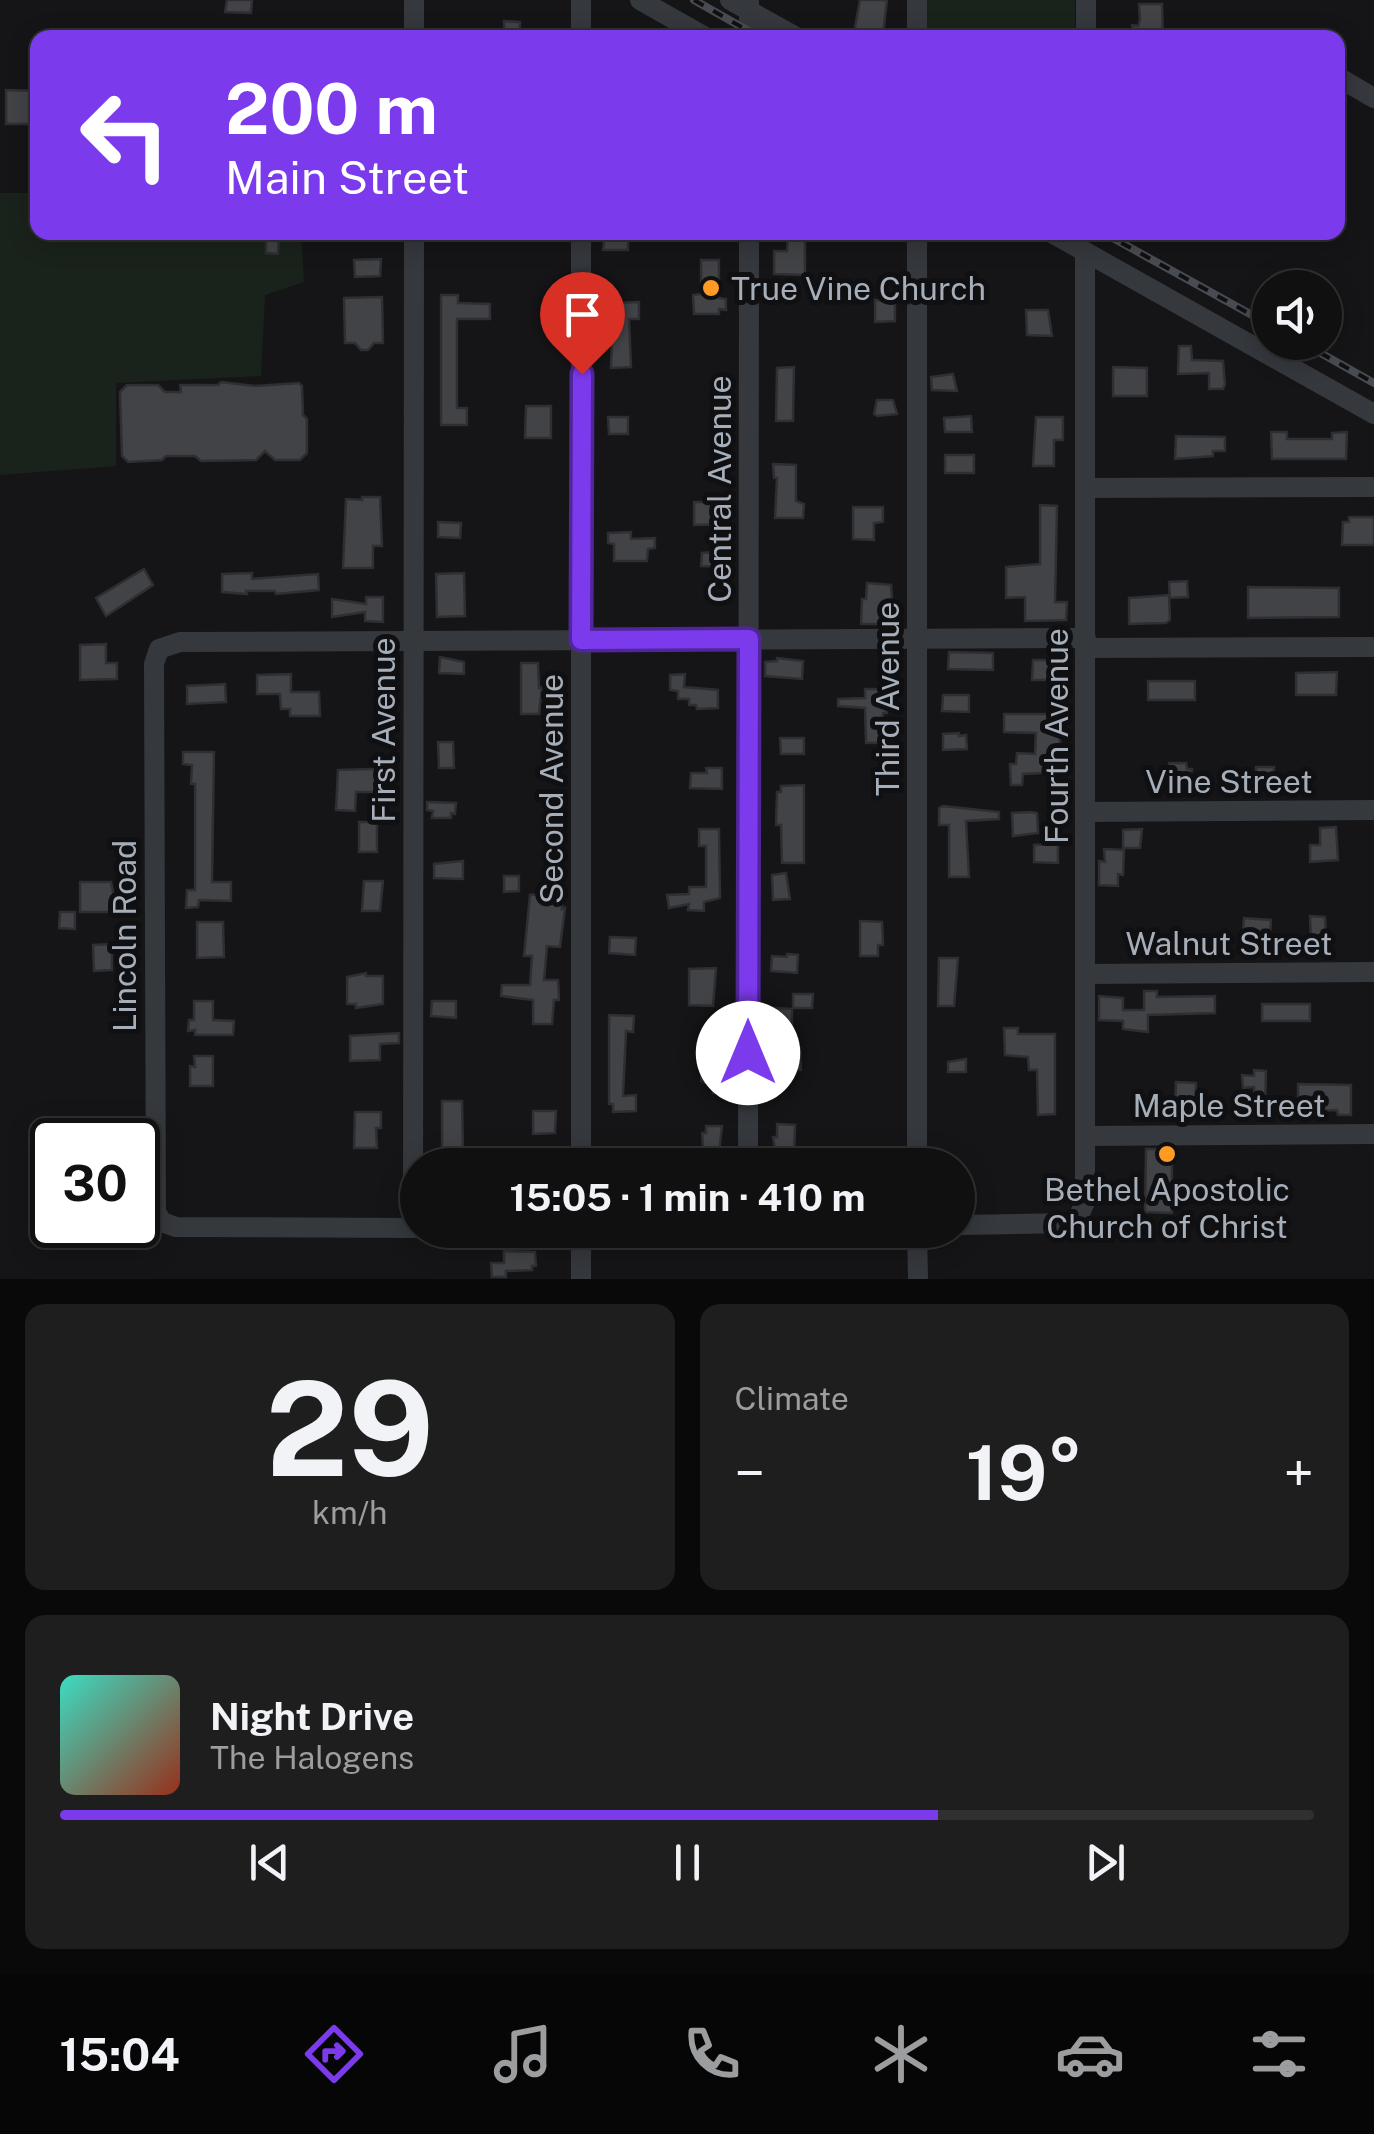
<!DOCTYPE html>
<meta charset="utf-8">
<style>
body{margin:0;font-family:"Public Sans",sans-serif;background:#1e1e1f;color:#f1f3f6;height:100vh;display:flex;flex-direction:column;font-size:38px;white-space:nowrap}
*{box-sizing:border-box;margin:0}
p{font-size:32px;color:#9c9d9f}
.icon{flex:none;width:55px;height:55px;fill:none;stroke:currentColor;stroke-width:2;stroke-linecap:round;stroke-linejoin:round}
.map{position:relative;height:1279px;overflow:hidden}
.panel{display:flex;flex-direction:column;gap:25px;padding:25px;background:#090909;flex:1}
.panel>*{flex:none}
.top-card{position:absolute;left:30px;top:30px;width:1315px;height:210px;border-radius:20px;box-shadow:0 5px 25px #0003,0 0 0 2px #303031;background:#7c3aed;color:#fff;overflow:hidden}
.buttons{position:absolute;left:1252px;top:270px;display:grid;gap:20px}
.buttons a{display:grid;place-items:center;width:90px;height:90px;border-radius:50%;background:#101011;box-shadow:0 5px 25px #0003,0 0 0 2px #303031;font-size:50px}
.speed{position:absolute;left:30px;top:1118px;display:flex;gap:20px;font-size:50px;font-weight:700;text-align:center}
.speed>*{display:grid;place-content:center;width:130px;height:130px;border-radius:50%;background:#101011;box-shadow:0 5px 25px #0003,0 0 0 2px #303031;line-height:1}
.speed .limit{border:5px solid #111;border-radius:15px;background:#fff;color:#111}
.pin{position:absolute;display:grid;place-items:center;width:85px;height:85px;color:#fff;margin:-102px -42px;border-radius:50% 50% 50% 0;rotate:-45deg;box-shadow:0 0 10px #0007}
.pin .icon{rotate:45deg}
.me{position:absolute;width:110px;margin:-55px;rotate:0deg;stroke-linejoin:round;filter:drop-shadow(0 0 8px #0008)}
.turn{display:flex;align-items:center;gap:35px;height:210px;padding:0 30px;font-size:45px}
.turn .icon{width:130px;height:130px;stroke-width:2.5}
.turn b{display:block;font-size:70px;line-height:85px}
.big{font-size:75px;font-weight:700;line-height:1.1}
.panel .widget{flex:1;display:flex;flex-direction:column;justify-content:center;gap:15px;min-width:0;padding:0 35px;border-radius:20px;background:#1e1e1f}
.panel .dial{align-items:center;gap:0}
.dial b{font-size:130px;line-height:1}
.song{display:flex;align-items:center;gap:30px}
.cover{width:120px;height:120px;border-radius:15px;background:linear-gradient(135deg,hsl(170 70% 55%),hsl(10 70% 35%))}
.played{height:10px;border-radius:5px;background:linear-gradient(90deg,#7c3aed 70%,#303031 70%)}
.keys{display:flex;justify-content:space-around;direction:ltr}
.heat{display:flex;justify-content:space-between;align-items:center;font-size:55px;direction:ltr}
.panel .tiles{flex:1;display:grid;gap:25px;grid-template-columns:1fr 1fr}
.widget:last-child{grid-column:span 2}
.trip{position:absolute;left:400px;top:1148px;width:575px;height:100px;border-radius:50px;background:#101011;box-shadow:0 5px 25px #0003,0 0 0 2px #303031;font-weight:700;line-height:100px;text-align:center}
.menu{display:flex;height:160px;justify-content:space-around;align-items:center;background:#060607;color:#9c9d9f}
.menu .icon{width:70px;height:70px}
.menu .active{color:#7c3aed}
.menu b{font-size:45px;color:#f1f3f6}
.map>svg:first-child{display:block}
.green{fill:#1a231b}
.building{fill:#414347;stroke:#2f2f33;stroke-width:2.5}
.lines{fill:none;stroke-linecap:round;stroke-linejoin:round}
.minor{stroke:#35383d;stroke-width:20}
.rail-casing{stroke:#484c52;stroke-width:8}
.rail{stroke:#101012;stroke-width:4;stroke-dasharray:11;stroke-linecap:butt}
.route-casing{stroke:#51269a;stroke-width:25}
.route{stroke:#7c3aed;stroke-width:18}
.poi-dot{fill:#ff9b25;stroke:#101012;stroke-width:4}
.labels{text-anchor:middle;dominant-baseline:central;stroke-width:10;stroke-linejoin:round;paint-order:stroke}
.poi-label{font-size:32px;fill:#a5aeb9;stroke:#101012;text-anchor:start}
.street-label{font-size:32px;fill:#a5aeb9;stroke:#101012}
</style>
<div class="map">
<svg width="1374" height="1279" viewBox="0 0 1374 1279">
<rect width="100%" height="100%" fill="#151517"/>
<g class="green">
<path d="M927 0H1075V37L927 38Z"/>
<path d="M0 193H37L38 232 301 233 304 282 265 295 261 376 116 383V466L0 475Z"/>
</g>
<g class="building">
<path d="M227 0H252L251 13 225 12Z"/>
<path d="M860 0H887L883 34H879V38H853Z"/>
<path d="M1139 4H1162L1163 38H1132V25L1138 26 1140 20Z"/>
<path d="M504 21 520 22V38H504Z"/>
<path d="M6 90 38 91V124H6Z"/>
<path d="M266 232H279L278 254 266 253Z"/>
<path d="M628 232V250H603L605 232Z"/>
<path d="M788 236H805V275L774 274V251H787Z"/>
<path d="M381 259 380 276 355 277 354 260Z"/>
<path d="M701 260H719V298L726 299V310L719 309V314H694L693 295 701 294Z"/>
<path d="M441 295H458V303L490 304V319H457V408H467V425H441Z"/>
<path d="M382 297 383 343H374L368 350H361L355 343H345L344 298Z"/>
<path d="M875 300 895 302V321L875 322Z"/>
<path d="M639 302V319H629L631 367 611 368 613 303Z"/>
<path d="M1026 310H1048L1052 336 1027 335Z"/>
<path d="M1179 346H1191L1192 360 1223 361 1225 384 1223 389H1209V373L1178 374Z"/>
<path d="M794 367 793 421H776L777 368Z"/>
<path d="M1113 367 1147 368V396H1113Z"/>
<path d="M953 374 957 391 932 390 931 377Z"/>
<path d="M221 382 255 386 299 383 302 386 303 415 307 419V453L300 460H275L265 451 256 460 201 461 195 456H166L162 460 128 462 122 456 120 392 127 385H158L165 392H181L180 385H218Z"/>
<path d="M877 400H893L897 414 877 416 874 414Z"/>
<path d="M526 406H551V438H525Z"/>
<path d="M971 416 972 432H945L944 418Z"/>
<path d="M608 417H628V434H609Z"/>
<path d="M1036 417H1063V440H1054V466H1033Z"/>
<path d="M1271 432H1287V439H1332V433L1347 432 1346 459H1272Z"/>
<path d="M1176 436 1225 437V451H1213V456L1175 459Z"/>
<rect x="945" y="455" width="29" height="18"/>
<path d="M773 464 796 465V501L804 504 803 518H775L777 478H774Z"/>
<path d="M704 495 720 496 719 511H732V524L694 525V502H703Z"/>
<path d="M362 497H380L382 546H373V568H343L346 499 362 500Z"/>
<path d="M1040 505 1057 506 1055 602H1067L1066 620 1025 621V597L1006 598V567L1040 564Z"/>
<path d="M853 507H883V522L874 523V540L853 539Z"/>
<path d="M1349 517H1374V545H1342L1343 522H1349Z"/>
<path d="M438 522 461 523 460 538 438 537Z"/>
<path d="M631 532V539L655 538V548L648 549 647 561H614V544L608 543V533Z"/>
<path d="M724 551 732 553 733 567 701 566 702 553Z"/>
<path d="M144 569 153 585 106 616 96 598Z"/>
<path d="M252 573V579L318 574 319 590 276 594 275 591H246L247 594 222 592V574Z"/>
<path d="M464 573 465 616 437 617 436 574Z"/>
<path d="M1187 581 1188 597 1170 598 1169 582Z"/>
<path d="M867 583 891 585 894 624H861L862 599H866Z"/>
<path d="M1248 587 1339 588V617L1248 618Z"/>
<path d="M1169 595 1170 620 1166 623 1129 624V598Z"/>
<path d="M366 597H383V622L365 621V612L332 617V599L366 604Z"/>
<path d="M106 644V663H117V679L80 680V645Z"/>
<path d="M949 652 993 653V670L948 669Z"/>
<path d="M440 657 464 662V674L439 673Z"/>
<path d="M777 658 803 661 802 679 765 676V662L777 661Z"/>
<path d="M1033 660H1057L1056 680H1032Z"/>
<path d="M521 663H538L539 688 542 687 539 714H521Z"/>
<path d="M1337 672 1336 695H1296V673Z"/>
<path d="M291 674V692H319L320 716H290V709H281L280 694H257V675Z"/>
<path d="M685 674 684 687 718 690V708L697 709 696 705H689V699H678V691L670 690V675Z"/>
<rect x="1148" y="681" width="47" height="19"/>
<path d="M225 684 226 702 187 704V686Z"/>
<path d="M865 689H883V697H887V713H883V743H866L865 708 838 706V699L865 698Z"/>
<path d="M943 695H969V712L942 711Z"/>
<path d="M1004 714H1059L1061 772 1023 774 1022 785H1011L1010 764H1016L1017 753 1035 754 1036 733 1004 732Z"/>
<path d="M959 733V736L966 735 967 749 943 750V734Z"/>
<path d="M780 738H804V754H781Z"/>
<path d="M438 742H453L454 768H439Z"/>
<path d="M183 752H214L212 882H231V901L199 900 198 907 186 908 187 890H195V784H191L192 765 183 764Z"/>
<path d="M1169 763H1186L1187 769H1192L1187 795 1169 793Z"/>
<path d="M1256 767H1274L1273 792 1223 788V769L1233 768 1234 774 1256 773Z"/>
<path d="M706 768H722V789L690 788 691 773H707Z"/>
<path d="M375 769H383V792H356L355 811 336 810 338 770Z"/>
<path d="M804 785V863H782L781 825H776L777 792H781V786Z"/>
<path d="M427 802 456 803 455 814 451 813V818H432L433 811 427 810Z"/>
<path d="M943 806 999 812V819L966 821 969 877H949V825H939V808Z"/>
<path d="M1031 812 1037 813 1038 833 1013 836 1012 813Z"/>
<rect x="359" y="822" width="18" height="30"/>
<path d="M1336 827 1338 860 1310 862V845H1320V828Z"/>
<path d="M699 829H719L720 898 704 902V911L688 910 689 904 669 908 667 895 689 894V887H706V846H699Z"/>
<path d="M1142 829 1140 848H1123V830Z"/>
<path d="M1058 844V863L1034 862V845Z"/>
<path d="M1104 849 1124 850 1123 875 1118 874V886L1099 885V861L1105 862Z"/>
<path d="M463 861V879L434 878V864Z"/>
<path d="M786 873 790 899 773 900 772 875Z"/>
<path d="M504 876H519V891L504 892Z"/>
<path d="M364 881H383L380 911H362Z"/>
<path d="M80 882H111L115 902H111L112 912H80Z"/>
<path d="M546 894 547 902H563L562 909 565 908 560 947 547 946 544 980H558L559 1000H554L552 1024H533V1000L501 996 502 985H530L532 956H524L530 895Z"/>
<path d="M60 912H75V929L59 928Z"/>
<path d="M1310 916 1325 917 1326 939 1311 940Z"/>
<path d="M1244 918 1271 920 1269 949 1242 947Z"/>
<path d="M860 921 882 922 883 945H878V956H860Z"/>
<path d="M197 922H223L224 957 197 958Z"/>
<path d="M610 937 636 938 635 955 609 953Z"/>
<path d="M112 944V970L94 971 93 945Z"/>
<path d="M787 954 798 955 797 973 771 971 772 956 787 957Z"/>
<path d="M939 958H958L954 1006H938Z"/>
<path d="M716 968 713 1006 689 1005V969Z"/>
<path d="M366 973V976H383V1004L356 1008V1004H347V977Z"/>
<path d="M1144 991H1157V997L1215 996V1013L1148 1015V1032L1123 1029V1021L1099 1020V996L1123 998V1010H1144Z"/>
<path d="M793 994H813L812 1008H793Z"/>
<path d="M194 1001H213V1020L234 1021 233 1035H195V1030L188 1031 189 1020H194Z"/>
<path d="M432 1001H456V1018L431 1016Z"/>
<rect x="1262" y="1004" width="48" height="17"/>
<path d="M774 1008 792 1009V1048H800L801 1070H782L781 1062H778Z"/>
<path d="M609 1015 634 1016 633 1032 626 1031 623 1096 636 1095V1111L613 1112V1104H609Z"/>
<path d="M1004 1028H1018V1034H1055V1114L1038 1115 1037 1070H1029L1028 1057 1005 1055Z"/>
<path d="M399 1033V1043L380 1044V1060L350 1061V1036Z"/>
<path d="M194 1056H213V1086H190V1066L195 1067Z"/>
<path d="M966 1059V1072H948V1062Z"/>
<path d="M702 1064H724L725 1093H713V1086L701 1081Z"/>
<path d="M1254 1070 1266 1071 1265 1107H1254V1087L1243 1088 1242 1075 1254 1076Z"/>
<path d="M1176 1082 1196 1083 1195 1106H1175Z"/>
<path d="M1298 1084 1351 1085V1115H1338L1337 1110 1298 1112Z"/>
<path d="M442 1101H462L463 1149 442 1150Z"/>
<path d="M533 1111H556L555 1133 533 1134Z"/>
<path d="M355 1112H381V1128H376L377 1148H354Z"/>
<path d="M777 1124 795 1125 794 1156 776 1155 773 1137H777Z"/>
<path d="M706 1126H722L718 1162H704L702 1133H706Z"/>
<path d="M1146 1149H1172V1213L1145 1212Z"/>
<path d="M504 1251 535 1252 536 1266H532V1270L506 1271V1277H492L491 1263H504Z"/>
</g>
<g class="lines">
<g class="minor">
<path d="M581 0V38"/>
<path d="M640 0 707 38"/>
<path d="M730 0 798 38"/>
<path d="M749 2V38"/>
<path d="M414 38V0"/>
<path d="M917 38V0"/>
<path d="M1086 38V0"/>
<path d="M1338 77 1374 98"/>
<path d="M1050 232 1374 414"/>
<path d="M1086 488 1374 487"/>
<path d="M1086 648 1374 647"/>
<path d="M1085 812 1374 810"/>
<path d="M1085 974 1374 972"/>
<path d="M1085 1136 1374 1134"/>
<path d="M581 1165V232"/>
<path d="M748 1165 749 232"/>
<path d="M917 1165V232"/>
<path d="M958 1225 1069 1223 1078 1218 1085 1202V252"/>
<path d="M413 1228 414 232"/>
<path d="M418 1228 176 1227 162 1222 156 1212 154 664 159 649 180 642 1086 638"/>
<path d="M581 1230V1279"/>
<path d="M917 1230 918 1279"/>
</g>
<g class="rail-casing">
<g id="rail">
<path d="M694 0 761 38"/>
<path d="M1102 232 1270 325"/>
<path d="M1301 342 1374 383"/>
</g>
</g>
<use href="#rail" class="rail"/>
</g>
<g class="lines">
<g class="route-casing">
<path id="route" d="M582 374 581 640 749 639 748 1053"/>
</g>
<use href="#route" class="route"/>
</g>
<g class="poi-dot">
<circle cx="711" cy="288" r="10"/>
<circle cx="1167" cy="1154" r="10"/>
</g>
<g class="labels">
<g class="poi-label">
<text x="731" y="288">True Vine Church</text>
<text x="1167" y="1189" text-anchor="middle">Bethel Apostolic<tspan x="1167" dy="37">Church of Christ</tspan></text>
</g>
<g class="street-label">
<text transform="translate(719 489) rotate(-90)">Central Avenue</text>
<text transform="translate(887 699) rotate(-90)">Third Avenue</text>
<text transform="translate(383 730) rotate(-90)">First Avenue</text>
<text transform="translate(1056 736) rotate(-90)">Fourth Avenue</text>
<text x="1229" y="781">Vine Street</text>
<text transform="translate(551 789) rotate(-90)">Second Avenue</text>
<text transform="translate(124 936) rotate(-90)">Lincoln Road</text>
<text x="1229" y="943">Walnut Street</text>
<text x="1229" y="1105">Maple Street</text>
</g>
</g>
</svg>
<div class="buttons">
<a><svg class="icon" aria-label="sound" viewBox="0 0 24 24"><path d="M4 9h4l5-4v14l-5-4H4zM17 9q2 3 0 6"/></svg></a>
</div>
<div class="speed"><div class="limit">30</div></div>
<div class="pin" style="left:582px;top:374px;background:#d93025"><svg class="icon" aria-label="arrive" viewBox="0 0 24 24"><path d="M6 21V4h12l-3 4 3 4H6"/></svg></div>
<svg class="me" style="left:748px;top:1053px" viewBox="-20 -20 40 40"><circle r="19" fill="#fff"/><path d="M0-13L10 11 0 6-10 11z" fill="#7c3aed"/></svg>
<div class="trip">15:05 · 1 min · 410 m</div>
<div class="top-card">
<div class="turn"><svg class="icon" aria-label="left" viewBox="0 0 24 24"><path d="M17 20v-9H6M10 6l-5 5 5 5"/></svg><div><b>200 m</b>Main Street</div></div>
</div>
</div>
<section class="panel">
<div class="tiles">
<div class="widget dial"><b>29</b><p>km/h</p></div>
<div class="widget"><p>Climate</p>
<div class="heat"><a>−</a><b class="big">19°</b><a>+</a></div>
</div>
<div class="widget">
<div class="song"><i class="cover"></i><div><b>Night Drive</b><p>The Halogens</p></div></div>
<div class="played"></div>
<div class="keys"><svg class="icon" aria-label="previous" viewBox="0 0 24 24"><path d="M18 5L8 12l10 7zM5 5v14"/></svg><svg class="icon" aria-label="pause" viewBox="0 0 24 24"><path d="M8 5v14M16 5v14"/></svg><svg class="icon" aria-label="next" viewBox="0 0 24 24"><path d="M6 5l10 7-10 7zM19 5v14"/></svg></div>
</div>
</div>
</section>
<nav class="menu">
<b>15:04</b>
<svg class="icon active" aria-label="directions" viewBox="0 0 24 24"><path d="M12 3l9 9-9 9-9-9zM9 14v-3h6M13 9l2 2-2 2"/></svg>
<svg class="icon" aria-label="music" viewBox="0 0 24 24"><path d="M9 18V5l10-2v13"/><circle cx="6" cy="18" r="3"/><circle cx="16" cy="16" r="3"/></svg>
<svg class="icon" aria-label="phone" viewBox="0 0 24 24"><path d="M5 4h4l2 5-3 2q2 4 5 5l2-3 5 2v4C11 20 4 13 5 4z"/></svg>
<svg class="icon" aria-label="climate" viewBox="0 0 24 24"><path d="M12 3v18M4 7l16 10M4 17L20 7"/></svg>
<svg class="icon" aria-label="car" viewBox="0 0 24 24"><path d="M5 17H2v-5l4-1 3-4h7l3 4 3 1v5h-3M9 17h6M6 11h13"/><circle cx="7" cy="17" r="2"/><circle cx="17" cy="17" r="2"/></svg>
<svg class="icon" aria-label="filters" viewBox="0 0 24 24"><path d="M4 7h16M4 17h16"/><circle cx="9" cy="7" r="2"/><circle cx="15" cy="17" r="2"/></svg>
</nav>
